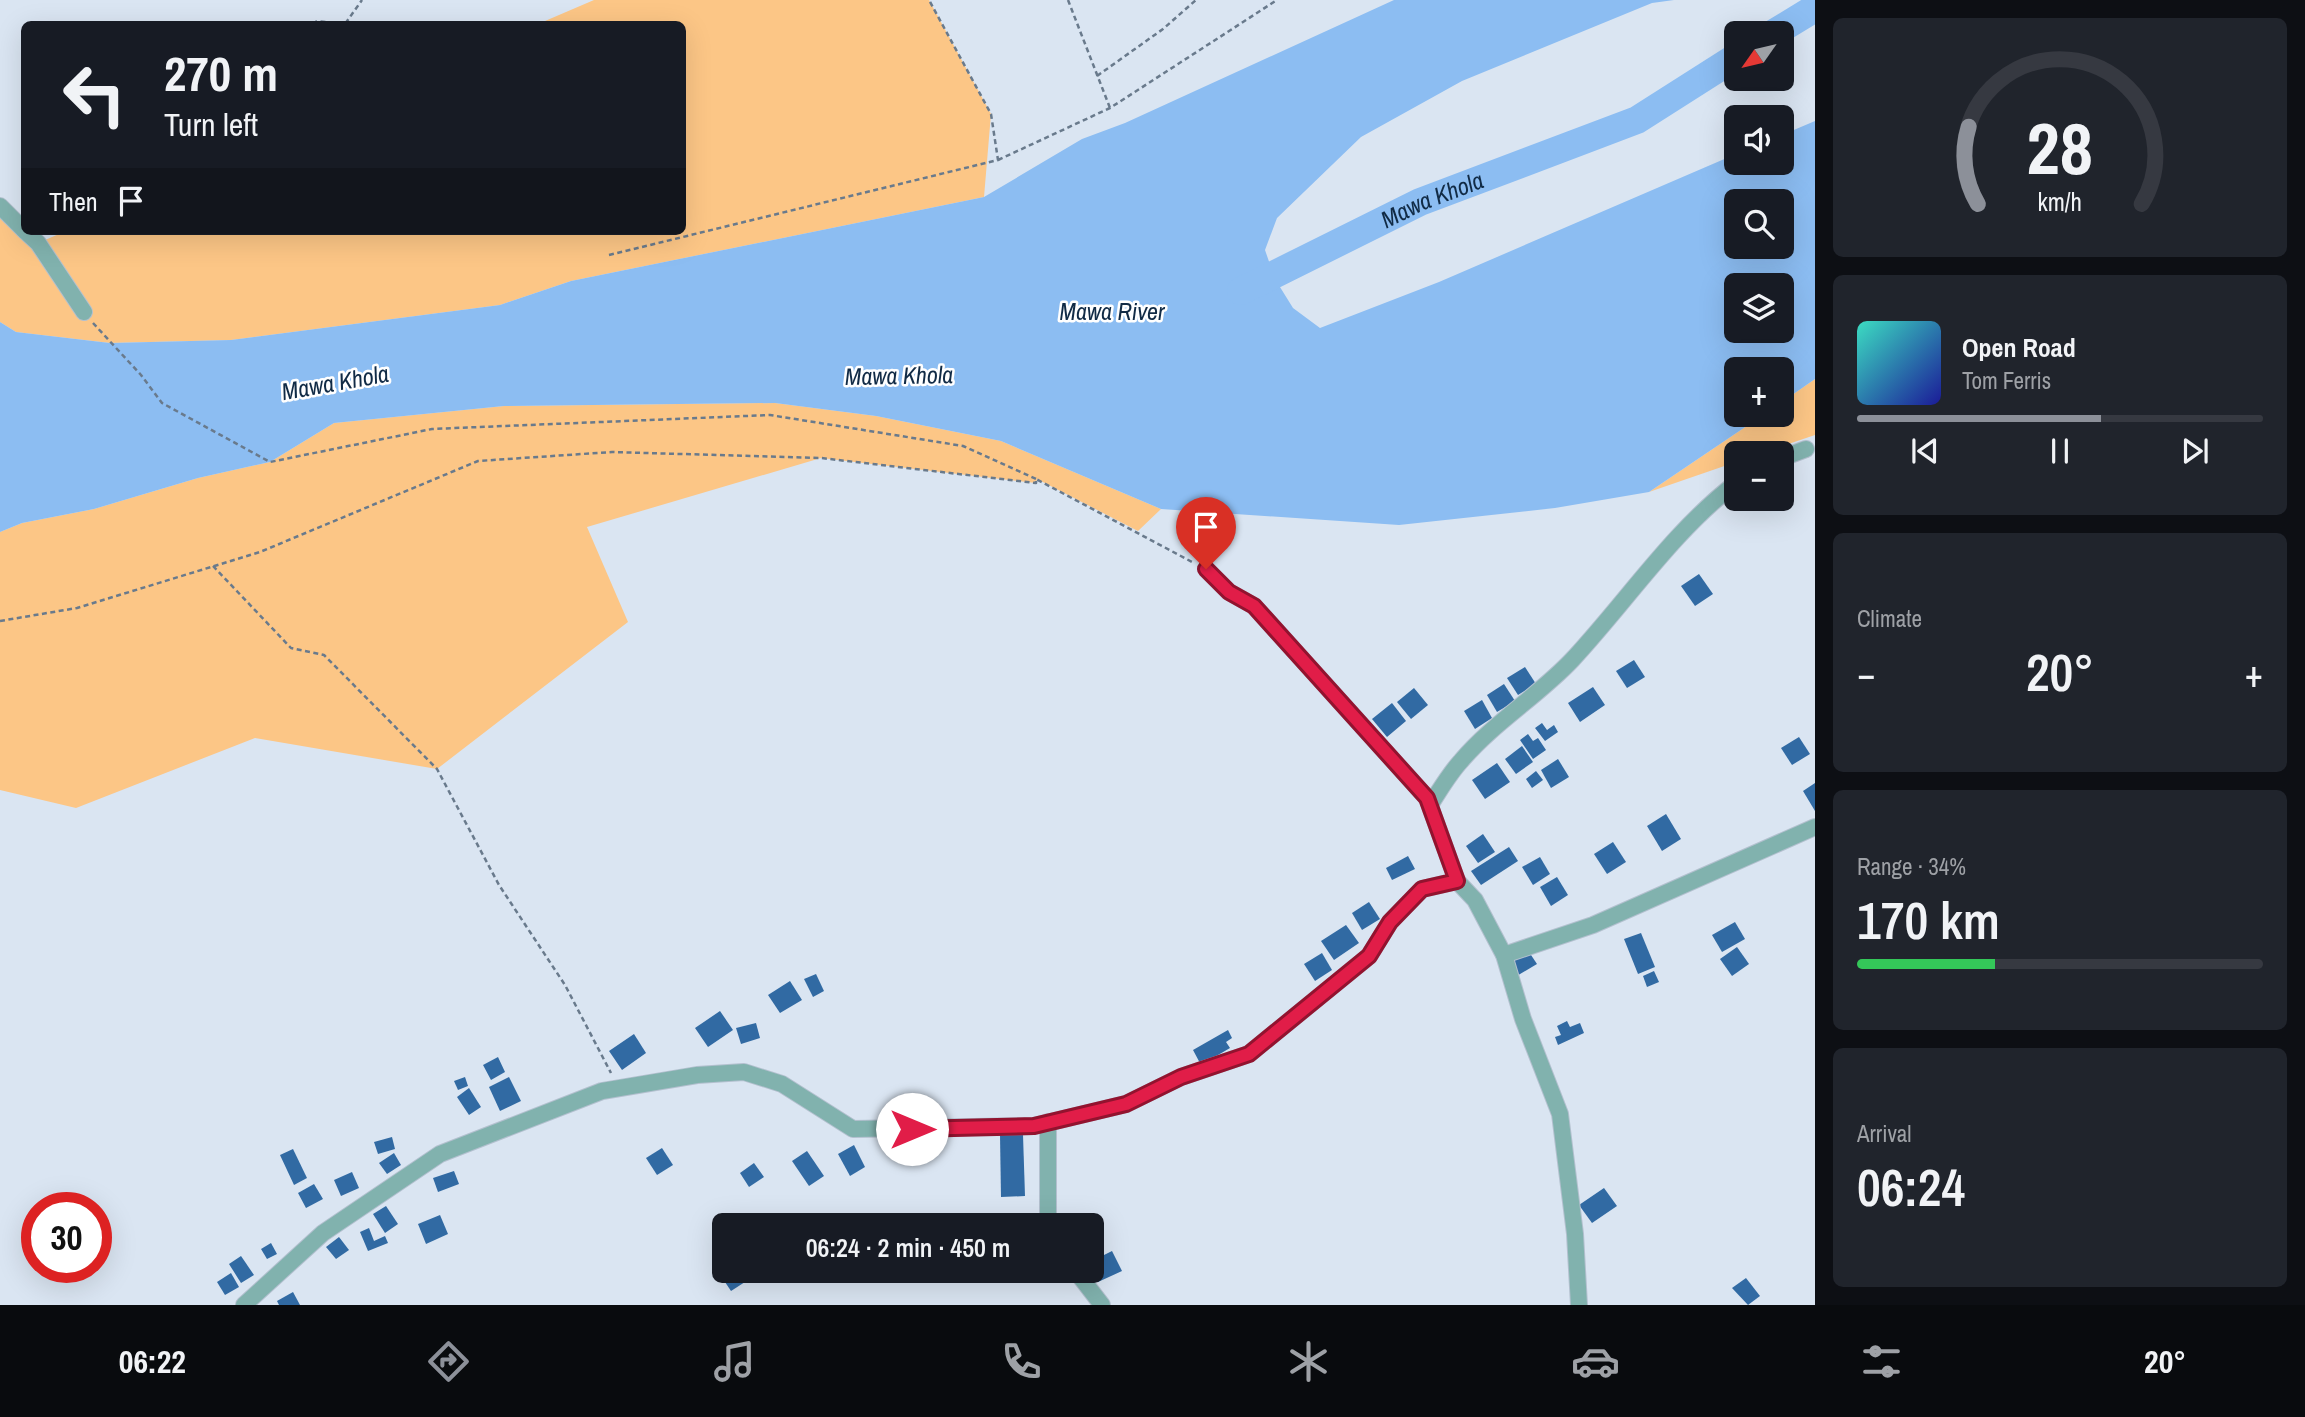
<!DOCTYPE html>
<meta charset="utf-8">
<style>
body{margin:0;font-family:"Archivo Narrow",sans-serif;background:#20242c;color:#f1f3f6;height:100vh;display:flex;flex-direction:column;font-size:26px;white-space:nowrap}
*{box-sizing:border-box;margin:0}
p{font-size:23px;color:#9ea1a6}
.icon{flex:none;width:38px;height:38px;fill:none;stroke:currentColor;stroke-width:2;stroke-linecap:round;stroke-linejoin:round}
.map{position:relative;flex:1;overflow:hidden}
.drawer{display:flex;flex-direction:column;gap:18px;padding:18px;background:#0d0f14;width:490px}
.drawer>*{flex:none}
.hud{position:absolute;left:21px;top:21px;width:665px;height:214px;border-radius:10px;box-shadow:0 7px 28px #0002;background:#171b24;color:#f1f3f6;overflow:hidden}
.needle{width:46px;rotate:236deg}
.controls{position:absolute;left:1724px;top:21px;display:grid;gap:14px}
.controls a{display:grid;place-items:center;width:70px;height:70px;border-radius:10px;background:#171b24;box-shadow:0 7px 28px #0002;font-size:35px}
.speed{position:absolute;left:21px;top:1192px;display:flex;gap:14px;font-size:35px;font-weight:700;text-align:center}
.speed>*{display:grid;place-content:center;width:91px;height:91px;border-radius:50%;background:#171b24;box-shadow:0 7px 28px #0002;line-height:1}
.speed .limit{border:10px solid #d22;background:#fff;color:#111}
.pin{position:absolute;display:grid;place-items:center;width:60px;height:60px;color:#fff;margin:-72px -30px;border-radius:50% 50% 50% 0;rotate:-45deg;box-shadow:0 0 7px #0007}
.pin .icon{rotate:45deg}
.me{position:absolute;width:77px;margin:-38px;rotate:90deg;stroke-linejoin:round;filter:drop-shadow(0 0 5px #0008)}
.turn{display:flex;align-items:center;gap:24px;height:147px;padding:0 28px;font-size:32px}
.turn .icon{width:91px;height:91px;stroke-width:2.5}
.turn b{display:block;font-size:49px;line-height:60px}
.then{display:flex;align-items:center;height:66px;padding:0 28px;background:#0003;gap:14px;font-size:26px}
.big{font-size:52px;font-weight:600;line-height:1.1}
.drawer .card{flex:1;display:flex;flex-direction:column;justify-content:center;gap:10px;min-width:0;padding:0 24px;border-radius:10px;background:#20242c}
.drawer .dial{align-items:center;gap:0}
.dial svg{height:182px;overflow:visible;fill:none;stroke:#363941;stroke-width:7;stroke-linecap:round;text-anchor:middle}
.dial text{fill:#f1f3f6;stroke:none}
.song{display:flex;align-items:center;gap:21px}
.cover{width:84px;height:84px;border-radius:10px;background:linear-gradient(135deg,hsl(170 70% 55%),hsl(240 70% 35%))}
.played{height:7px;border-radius:4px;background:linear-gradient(90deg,#8c9099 60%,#363941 60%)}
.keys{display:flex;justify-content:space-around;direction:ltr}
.heat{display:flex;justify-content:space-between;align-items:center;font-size:38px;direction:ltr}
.charge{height:10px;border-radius:5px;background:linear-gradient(90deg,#34c759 34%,#363941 0)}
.trip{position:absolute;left:712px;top:1213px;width:392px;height:70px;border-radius:10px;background:#171b24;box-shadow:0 7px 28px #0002;font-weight:600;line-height:70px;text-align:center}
.tabs{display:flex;height:112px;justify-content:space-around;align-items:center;background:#090b0e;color:#9ea1a6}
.tabs .icon{width:49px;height:49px}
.tabs .selected{color:#8c9099}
.tabs b{font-size:32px;color:#f1f3f6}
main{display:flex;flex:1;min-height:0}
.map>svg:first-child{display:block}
.green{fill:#fcc686}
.water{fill:#8cbdf2;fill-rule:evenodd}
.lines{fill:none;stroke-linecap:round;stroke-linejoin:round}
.river{stroke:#8cbdf2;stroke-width:28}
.building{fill:#316aa3}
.minor-casing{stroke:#b3c0cf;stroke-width:18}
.path{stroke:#697a8c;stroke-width:2.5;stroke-dasharray:5 3.5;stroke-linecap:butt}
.minor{stroke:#81b2ae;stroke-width:16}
.route-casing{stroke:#92132f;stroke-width:18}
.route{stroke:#e11d48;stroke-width:12}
.labels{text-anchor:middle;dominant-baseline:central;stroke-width:5;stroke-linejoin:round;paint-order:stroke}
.water-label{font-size:24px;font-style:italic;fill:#112b46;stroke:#fff}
</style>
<main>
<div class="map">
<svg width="1815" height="1305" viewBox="0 0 1815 1305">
<rect width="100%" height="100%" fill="#dae5f2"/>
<g class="green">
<path d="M594 0H929L991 114 984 197 571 281 500 305 231 340 110 343 16 332 0 322V210L38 243 66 231H682V24H538Z"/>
<path d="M1815 379V435L1762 453H1736V462L1649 492 1763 415H1782V402Z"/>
<path d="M775 403 876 416 1001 441 1161 509 1138 531 1037 479 1036 483 821 458 587 527 628 622 437 769 255 738 76 808 0 790V532L22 523 94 509 198 478 270 462 334 423 504 406Z"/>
</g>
<path class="water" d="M1394 0H1674L1652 3 1462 81 1361 137 1277 218 1265 250 1275 279 1293 308 1320 328 1439 282 1736 154V163H1782V135L1815 121V379L1782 402V369H1736V415H1763L1649 492 1555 508 1399 525 1161 509 1001 441 876 416 775 403 504 406 334 423 270 462 198 478 94 509 22 523 0 532V322L16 332 110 343 231 340 500 305 571 281 984 197 1082 139 1125 123ZM1736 201H1782V247H1736ZM1736 285H1782V331H1736Z"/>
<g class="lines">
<g class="river">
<path d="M1774 33 1815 8"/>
<path id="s1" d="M1241 291 1420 202 1637 120 1736 57"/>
</g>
</g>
<g class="building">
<path d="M1215 524 1228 541 1214 553 1200 536Z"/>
<path d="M1699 574 1713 594 1695 606 1681 586Z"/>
<path d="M1634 660 1645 677 1627 688 1616 671Z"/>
<path d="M1525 667 1536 684 1518 695 1507 678Z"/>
<path d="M1504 684 1515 701 1497 712 1487 695Z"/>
<path d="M1593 687 1605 705 1580 722 1568 703Z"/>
<path d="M1414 688 1428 705 1411 719 1397 702Z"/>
<path d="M1482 700 1492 718 1475 729 1464 711Z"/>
<path d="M1392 703 1406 721 1387 737 1372 719Z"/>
<path d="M1542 723 1547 730 1554 725 1558 732 1545 741 1535 728Z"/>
<path d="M1528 734 1533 741 1538 738 1546 750 1533 759 1520 740Z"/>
<path d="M1799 737 1810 754 1792 765 1781 748Z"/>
<path d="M1522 746 1533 762 1516 774 1505 759Z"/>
<path d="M1558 759 1569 777 1551 788 1541 770Z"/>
<path d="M1497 763 1510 782 1485 799 1472 780Z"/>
<path d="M1536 771 1543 780 1532 788 1526 779Z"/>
<path d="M1815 783V811L1803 791Z"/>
<path d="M1666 814 1681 839 1662 851 1647 826Z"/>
<path d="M1483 834 1495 852 1478 863 1466 846Z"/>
<path d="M1613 842 1626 862 1607 874 1594 854Z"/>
<path d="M1509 847 1518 861 1481 885 1471 871Z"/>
<path d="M1408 856 1415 869 1392 880 1386 868Z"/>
<path d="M1540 857 1550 874 1533 885 1522 867Z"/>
<path d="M1557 877 1568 895 1551 906 1540 887Z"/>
<path d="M1369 902 1380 919 1362 930 1352 913Z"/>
<path d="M1735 922 1745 939 1722 952 1712 935Z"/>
<path d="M1346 925 1359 943 1334 960 1321 941Z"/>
<path d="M1641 933 1655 967 1638 974 1624 939Z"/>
<path d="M1737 947 1749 964 1732 976 1720 959Z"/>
<path d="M1529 952 1537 964 1515 977 1508 964Z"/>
<path d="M1322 953 1332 970 1315 981 1304 964Z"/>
<path d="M1654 971 1659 982 1647 987 1643 976Z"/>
<path d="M816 974 824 991 813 997 804 979Z"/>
<path d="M790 981 802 1000 780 1013 768 995Z"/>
<path d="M720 1011 733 1030 708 1047 695 1028Z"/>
<path d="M1567 1021 1570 1027 1580 1023 1584 1033 1558 1045 1555 1037 1561 1035 1557 1026Z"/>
<path d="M756 1023 760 1038 741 1044 736 1028Z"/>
<path d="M1228 1030 1232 1038 1226 1042 1230 1048 1201 1065 1193 1050Z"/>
<path d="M634 1034 646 1053 622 1070 609 1051Z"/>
<path d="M498 1057 505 1072 491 1080 483 1065Z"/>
<path d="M465 1077 468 1086 458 1090 454 1081Z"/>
<path d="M509 1077 521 1101 500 1111 489 1087Z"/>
<path d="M469 1088 481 1107 469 1115 457 1097Z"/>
<path d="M1000 1135H1023L1025 1196 1001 1197Z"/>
<path d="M392 1137 395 1149 378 1154 374 1142Z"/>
<path d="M854 1145 865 1167 850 1176 838 1154Z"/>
<path d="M662 1148 673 1165 657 1175 646 1158Z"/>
<path d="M293 1149 307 1178 294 1185 280 1155Z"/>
<path d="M807 1151 824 1176 809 1186 792 1161Z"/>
<path d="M394 1153 401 1165 387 1174 379 1163Z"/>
<path d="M754 1163 764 1177 749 1187 740 1173Z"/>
<path d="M454 1171 459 1184 438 1192 433 1178Z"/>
<path d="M352 1172 359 1188 341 1196 334 1180Z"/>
<path d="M314 1184 323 1199 306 1208 298 1193Z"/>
<path d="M1604 1188 1617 1206 1592 1223 1579 1205Z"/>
<path d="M386 1206 398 1224 385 1233 373 1214Z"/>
<path d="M440 1215 448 1234 426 1244 418 1224Z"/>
<path d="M369 1228 374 1241 385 1236 388 1243 368 1251 360 1232Z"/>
<path d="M339 1237 349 1250 336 1259 326 1247Z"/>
<path d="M271 1243 277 1254 267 1259 261 1249Z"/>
<path d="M1112 1251 1122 1271 1098 1282 1093 1270 1102 1266 1098 1258Z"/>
<path d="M241 1256 254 1275 241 1283 229 1264Z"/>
<path d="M724 1269 737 1270 745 1282 731 1291 719 1273Z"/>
<path d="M231 1273 239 1287 225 1295 217 1282Z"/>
<path d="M1746 1278 1760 1296 1748 1305 1732 1288Z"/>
<path d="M293 1292 300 1305H279L277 1301Z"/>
</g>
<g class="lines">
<g class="minor-casing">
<g id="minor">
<path d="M0 206 24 230"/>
<path d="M25 231 38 243 84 312"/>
<path d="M1782 458 1806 449"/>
<path d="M1206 569 1229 592 1254 606 1427 798 1457 881"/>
<path d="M1430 805C1440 790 1449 774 1461 761 1493 723 1538 696 1572 660 1627 601 1672 532 1736 483"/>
<path d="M1504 955 1593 925 1815 827"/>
<path d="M1048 1122V1225"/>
<path d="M1075 1270 1102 1305"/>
<path d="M244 1305 323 1233 440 1154 602 1091 697 1075 744 1072 782 1084 853 1129 1034 1126 1126 1104 1181 1077 1249 1054 1369 956 1390 922 1422 889 1457 881 1475 900 1504 955 1523 1019 1560 1114 1575 1234 1579 1305"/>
</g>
</g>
<g class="path">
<path d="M1068 0 1110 108"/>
<path d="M313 24 317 21 345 24 362 0"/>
<path d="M1097 76 1163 29 1196 0"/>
<path d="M998 160 1110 108 1277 0"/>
<path d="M609 255 998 160 991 114 929 0"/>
<path d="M93 323 141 375 162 403 270 462 432 429 770 415 963 446 1036 479"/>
<path d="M213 566 291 648 324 655 437 769 499 885 565 985 611 1073"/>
<path d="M0 621 77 608 260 552 478 461 612 452 821 458 1036 483V479L1194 563"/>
</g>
<use href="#minor" class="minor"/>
</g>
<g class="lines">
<g class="route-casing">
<path id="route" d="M912 1129 1034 1126 1126 1104 1181 1077 1249 1054 1369 956 1390 922 1422 889 1457 881 1427 798 1254 606 1229 592 1206 569"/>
</g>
<use href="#route" class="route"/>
</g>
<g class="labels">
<g class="water-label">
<text stroke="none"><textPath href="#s1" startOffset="212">Mawa Khola</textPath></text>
<text x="1112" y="311">Mawa River</text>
<text transform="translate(899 375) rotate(-1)">Mawa Khola</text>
<text transform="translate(335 382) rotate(-10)">Mawa Khola</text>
</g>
</g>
</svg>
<div class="controls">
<a><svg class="needle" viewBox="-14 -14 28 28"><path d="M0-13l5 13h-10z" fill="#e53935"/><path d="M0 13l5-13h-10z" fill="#9ea1a6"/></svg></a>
<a><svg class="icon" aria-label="sound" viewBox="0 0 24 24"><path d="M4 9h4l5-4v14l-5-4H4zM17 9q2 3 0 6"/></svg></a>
<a><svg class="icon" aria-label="search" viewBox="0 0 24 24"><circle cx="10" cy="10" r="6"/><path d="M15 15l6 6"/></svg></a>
<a><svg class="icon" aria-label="layers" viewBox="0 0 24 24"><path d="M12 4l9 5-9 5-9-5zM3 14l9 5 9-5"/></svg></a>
<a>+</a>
<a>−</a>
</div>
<div class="speed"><div class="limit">30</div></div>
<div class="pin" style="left:1206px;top:569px;background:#d93025"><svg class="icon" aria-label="arrive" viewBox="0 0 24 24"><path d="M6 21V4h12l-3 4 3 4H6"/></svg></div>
<svg class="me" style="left:912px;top:1129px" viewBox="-20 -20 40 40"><circle r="19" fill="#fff"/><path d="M0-13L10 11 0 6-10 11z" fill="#e11d48"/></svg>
<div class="trip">06:24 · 2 min · 450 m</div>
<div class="hud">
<div class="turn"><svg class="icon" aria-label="left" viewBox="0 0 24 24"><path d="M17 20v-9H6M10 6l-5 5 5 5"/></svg><div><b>270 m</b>Turn left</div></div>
<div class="then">Then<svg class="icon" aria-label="arrive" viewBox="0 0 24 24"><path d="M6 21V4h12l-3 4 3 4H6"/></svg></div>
</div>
</div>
<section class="drawer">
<div class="card dial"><svg viewBox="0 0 100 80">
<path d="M14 69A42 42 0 1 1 86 69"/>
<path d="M14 69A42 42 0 0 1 10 35" stroke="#8c9099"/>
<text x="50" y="56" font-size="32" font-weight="700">28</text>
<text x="50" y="72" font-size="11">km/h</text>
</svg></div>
<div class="card">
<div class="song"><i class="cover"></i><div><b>Open Road</b><p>Tom Ferris</p></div></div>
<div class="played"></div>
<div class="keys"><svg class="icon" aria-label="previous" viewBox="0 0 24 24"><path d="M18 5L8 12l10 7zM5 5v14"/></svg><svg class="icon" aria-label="pause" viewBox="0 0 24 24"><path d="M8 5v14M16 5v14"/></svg><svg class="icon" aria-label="next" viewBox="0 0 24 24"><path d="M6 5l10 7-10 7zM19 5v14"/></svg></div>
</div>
<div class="card"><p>Climate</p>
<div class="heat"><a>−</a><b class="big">20°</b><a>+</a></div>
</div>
<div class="card"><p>Range · 34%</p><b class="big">170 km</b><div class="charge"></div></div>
<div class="card"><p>Arrival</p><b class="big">06:24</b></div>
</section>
</main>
<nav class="tabs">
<b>06:22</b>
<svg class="icon selected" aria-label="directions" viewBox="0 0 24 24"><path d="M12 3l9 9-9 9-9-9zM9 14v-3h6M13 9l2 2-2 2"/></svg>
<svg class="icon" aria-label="music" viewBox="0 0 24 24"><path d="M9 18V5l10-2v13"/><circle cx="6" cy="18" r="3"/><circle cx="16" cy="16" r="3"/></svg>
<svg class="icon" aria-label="phone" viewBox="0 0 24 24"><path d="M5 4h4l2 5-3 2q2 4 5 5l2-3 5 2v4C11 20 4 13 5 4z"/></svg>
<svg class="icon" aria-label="climate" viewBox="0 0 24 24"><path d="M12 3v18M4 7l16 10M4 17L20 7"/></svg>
<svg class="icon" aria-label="car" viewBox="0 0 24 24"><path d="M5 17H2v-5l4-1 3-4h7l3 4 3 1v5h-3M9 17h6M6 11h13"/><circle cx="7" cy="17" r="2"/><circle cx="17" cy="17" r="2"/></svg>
<svg class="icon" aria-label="filters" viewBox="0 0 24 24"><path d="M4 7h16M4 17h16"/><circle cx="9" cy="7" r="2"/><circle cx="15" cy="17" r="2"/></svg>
<b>20°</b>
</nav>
